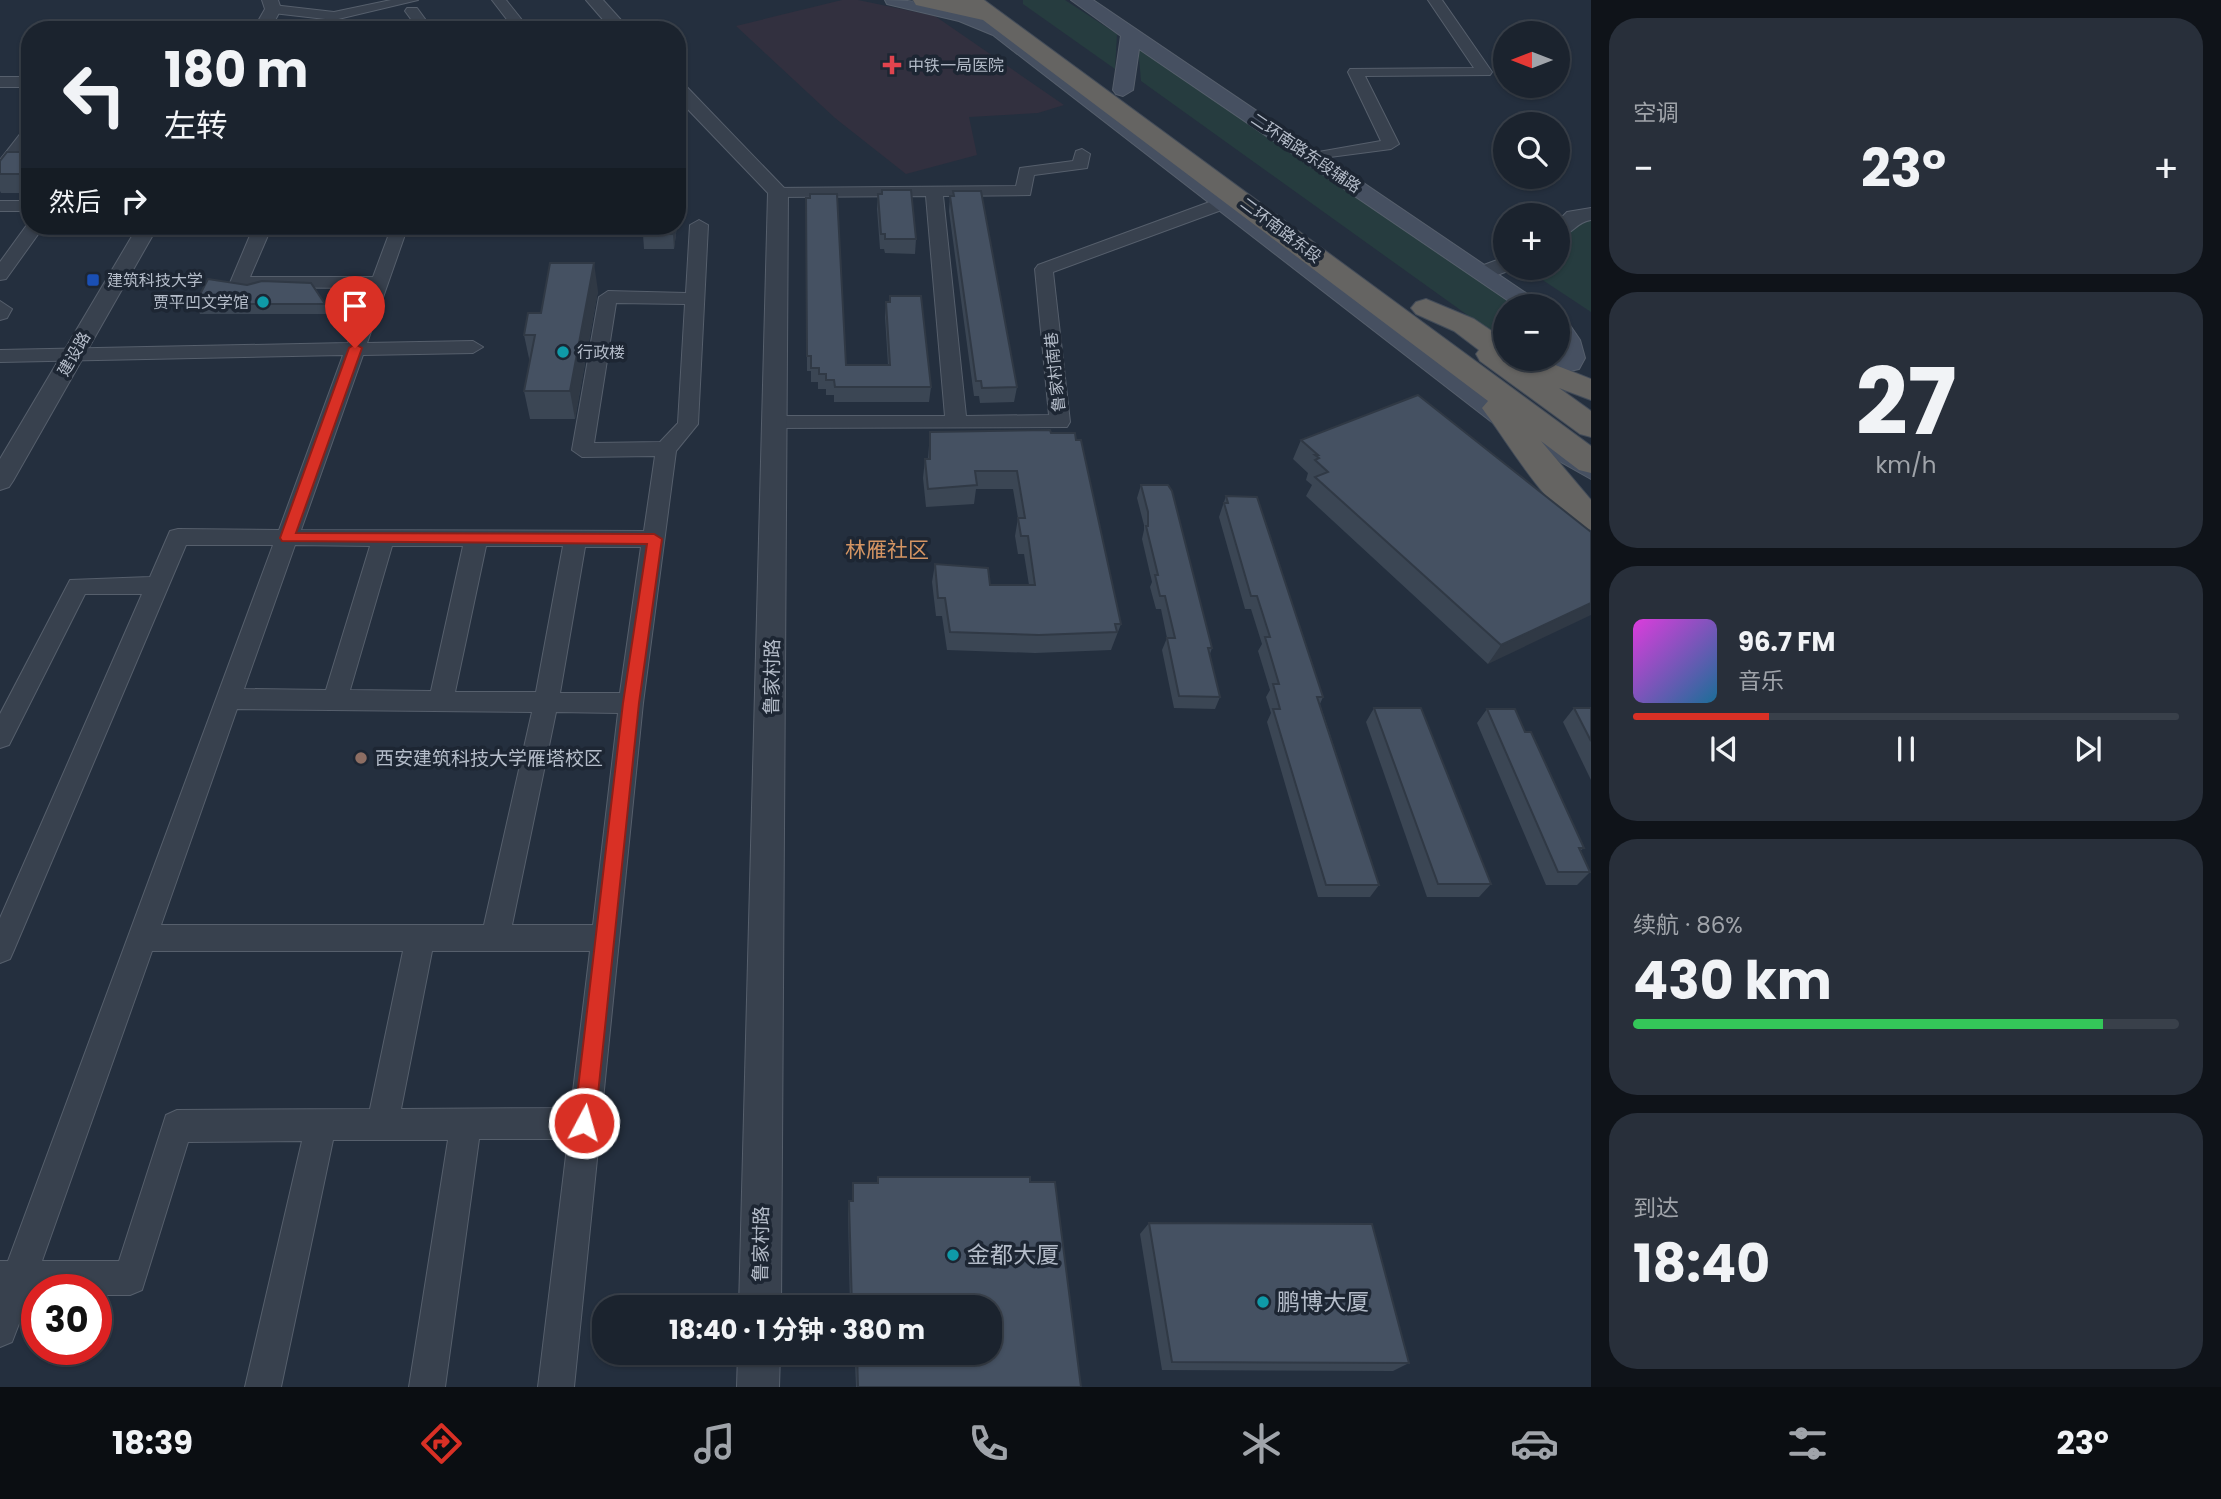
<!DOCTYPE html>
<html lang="zh">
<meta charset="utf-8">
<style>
body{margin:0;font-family:Poppins,"Noto Sans SC",sans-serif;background:#282f3a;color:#f1f3f6;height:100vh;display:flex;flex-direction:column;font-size:26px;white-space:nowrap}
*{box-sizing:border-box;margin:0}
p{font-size:23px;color:#a0a4aa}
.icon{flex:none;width:38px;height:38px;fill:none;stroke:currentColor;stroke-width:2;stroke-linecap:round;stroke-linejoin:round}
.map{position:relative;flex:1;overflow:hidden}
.details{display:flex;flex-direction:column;gap:18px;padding:18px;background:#0f1319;width:630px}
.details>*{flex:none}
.guide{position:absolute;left:21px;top:21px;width:665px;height:214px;border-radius:28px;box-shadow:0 2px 5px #0004,0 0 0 2px #39404a;background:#1b232e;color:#f1f3f6;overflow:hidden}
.needle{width:46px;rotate:270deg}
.controls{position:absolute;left:1493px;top:21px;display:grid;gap:14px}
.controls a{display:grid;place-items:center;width:77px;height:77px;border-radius:50%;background:#1b232e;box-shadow:0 2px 5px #0004,0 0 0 2px #39404a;font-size:35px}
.speed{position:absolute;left:21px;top:1274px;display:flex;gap:14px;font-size:35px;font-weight:700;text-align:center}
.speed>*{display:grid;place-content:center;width:91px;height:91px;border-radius:50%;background:#1b232e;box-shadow:0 2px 5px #0004,0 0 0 2px #39404a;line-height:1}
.speed .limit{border:10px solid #d22;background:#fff;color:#111}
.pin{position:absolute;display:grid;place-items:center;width:60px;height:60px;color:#fff;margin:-72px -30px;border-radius:50% 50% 50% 0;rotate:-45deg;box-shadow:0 0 7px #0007}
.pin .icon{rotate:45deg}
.me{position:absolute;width:77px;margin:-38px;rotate:6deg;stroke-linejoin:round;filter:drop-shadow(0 0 5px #0008)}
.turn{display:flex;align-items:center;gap:24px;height:147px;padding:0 28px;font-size:32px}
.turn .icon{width:91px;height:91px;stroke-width:2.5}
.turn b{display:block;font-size:49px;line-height:60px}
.then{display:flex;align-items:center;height:66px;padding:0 28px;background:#0003;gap:14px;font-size:26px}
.big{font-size:52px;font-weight:700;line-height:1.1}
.details .widget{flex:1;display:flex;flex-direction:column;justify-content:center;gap:10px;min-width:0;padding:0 24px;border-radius:28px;background:#282f3a}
.details .dial{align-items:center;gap:0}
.dial b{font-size:91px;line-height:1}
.song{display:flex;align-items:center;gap:21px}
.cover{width:84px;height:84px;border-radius:10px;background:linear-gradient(135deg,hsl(300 70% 55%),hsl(200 70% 35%))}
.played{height:7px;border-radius:4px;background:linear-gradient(90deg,#d93025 25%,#39404a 25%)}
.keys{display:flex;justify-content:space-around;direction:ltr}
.heat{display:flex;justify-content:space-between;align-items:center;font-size:38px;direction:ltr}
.charge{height:10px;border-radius:5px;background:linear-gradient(90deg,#34c759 86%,#39404a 0)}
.trip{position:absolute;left:592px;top:1295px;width:410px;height:70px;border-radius:28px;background:#1b232e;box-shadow:0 2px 5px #0004,0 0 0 2px #39404a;font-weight:700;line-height:70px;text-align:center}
.tabs{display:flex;height:112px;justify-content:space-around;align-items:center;background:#0b0e12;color:#a0a4aa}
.tabs .icon{width:49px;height:49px}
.tabs .on{color:#d93025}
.tabs b{font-size:32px;color:#f1f3f6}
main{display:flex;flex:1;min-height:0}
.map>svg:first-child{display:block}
.medical{fill:#32303f}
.green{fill:#263c3f}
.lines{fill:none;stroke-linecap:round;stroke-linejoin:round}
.minor-casing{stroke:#565f6c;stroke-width:2}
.tertiary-casing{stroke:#565f6c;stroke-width:2}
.secondary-casing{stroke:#565f6c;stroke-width:2}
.trunk-casing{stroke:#434c59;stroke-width:2}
.minor{fill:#38414e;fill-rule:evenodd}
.tertiary{fill:#38414e;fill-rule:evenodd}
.secondary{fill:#465061;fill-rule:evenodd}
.trunk{fill:#656462;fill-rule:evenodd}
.wall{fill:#3b4654}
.shaded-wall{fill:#303945}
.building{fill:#455162;stroke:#303945;stroke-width:2}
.route{fill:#d93025;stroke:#8d1f18;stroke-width:2}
.health-dot{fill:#e0444e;stroke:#1d2633;stroke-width:2.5}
.transit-dot{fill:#1a4fb4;stroke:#1d2633;stroke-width:2.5}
.culture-dot{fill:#0f9aa8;stroke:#1d2633;stroke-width:2.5}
.education-dot{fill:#8d6e63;stroke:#1d2633;stroke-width:2.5}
.labels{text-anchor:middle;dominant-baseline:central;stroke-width:7;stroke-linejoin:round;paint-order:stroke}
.far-poi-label{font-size:16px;fill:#b4bcc9;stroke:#1d2633;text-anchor:start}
.far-street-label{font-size:16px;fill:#b4bcc9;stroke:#1d2633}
.street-label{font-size:19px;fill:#b4bcc9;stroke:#1d2633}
.poi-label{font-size:19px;fill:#b4bcc9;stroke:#1d2633;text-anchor:start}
.neighbourhood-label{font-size:21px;fill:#d59563;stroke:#1d2633}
.near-poi-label{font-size:23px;fill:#b4bcc9;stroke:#1d2633;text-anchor:start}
</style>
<main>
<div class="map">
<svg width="1591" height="1387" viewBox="0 0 1591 1387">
<rect width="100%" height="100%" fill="#242f3e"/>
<path class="medical" d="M842 0H858L935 16 1064 105 1038 113 969 117 977 155 906 174 835 118 736 26Z"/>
<g class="green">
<path d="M1023 0H1065L1117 34 1115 69 1023 4Z"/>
<path d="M1138 46 1516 306H1505V342L1141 81Z"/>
<path d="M1591 218V312L1529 271 1532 268H1558V241L1577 220Z"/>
</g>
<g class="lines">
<g class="minor-casing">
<g id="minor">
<path d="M391 0H418L334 20 273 13 266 9 273 5 334 12Z"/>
<path d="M492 0H506L530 30H515Z"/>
<path d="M1428 0H1442L1492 72 1490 75 1365 76 1399 144 1391 149 1307 160V154L1381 141 1348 72 1350 69 1474 68Z"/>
<path d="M407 8H417L433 30H419L405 11Z"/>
<rect x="0" y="77" width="30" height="10"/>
<path d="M30 127V143L6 174 0 176V160L24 129Z"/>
<path d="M1082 149 1090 154 1087 168 1034 175 1030 195 943 196 966 416 1049 415 1035 269 1038 265 1215 200H1227L1229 204 1227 208 1053 272 1070 422 1067 427 770 428 767 423 770 418 777 416H945L926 196 778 197 770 192 772 188 1016 186 1020 168 1073 161 1076 151Z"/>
<rect x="0" y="201" width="30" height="10"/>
<path d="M699 220 708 225 698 424 676 451 643 703 574 1387H538L568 1139H479L445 1387H409L448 1140H333L281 1387H245L302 1141 188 1142 142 1290 130 1295H96V1290H37V1295H30L12 1342 0 1347V1261H8L273 545H186L14 950 10 959 0 963V918L142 594H85L9 745 0 748V714L70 580 150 577 170 531 178 529 279 530 343 355 0 362V350L348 343 369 288 233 287 230 283 254 226H272L250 277H373L392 226H408L367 343 473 341 483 347 473 353 363 355 301 530 644 531 655 456 582 457 572 450 599 297 608 291 686 293 690 225ZM616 303 685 304 678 423 660 442 594 443ZM295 545 370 546 326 690 244 689ZM392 546H463L431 691 350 690ZM486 546H563L536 692H455ZM585 547H641L620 693H560ZM237 709 532 712 484 925H161ZM556 712 618 713 593 925H512ZM152 951H403L370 1109 177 1110 166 1115 119 1261H42ZM432 951H590L571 1108 401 1109Z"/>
<path d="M29 222 30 226H44L6 279 0 280V262Z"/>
<path d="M0 301 12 309 7 318 0 320Z"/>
</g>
</g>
<g class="tertiary-casing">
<g id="tertiary">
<path d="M262 0H278L281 9 270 30H253L265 9Z"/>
<path d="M586 0H603L630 30H612Z"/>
<path d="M677 82 683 83 788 192 781 1307H739L768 193 677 98Z"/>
<path d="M1591 208V220C1576 222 1572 235 1558 238V221L1567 212Z"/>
<path d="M138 226H158L13 481 9 487 0 490V459Z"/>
<path d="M1505 257V268L1513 269 1484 280 1473 273 1476 268Z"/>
<path d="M738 1353H780L779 1387H737Z"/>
</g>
</g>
<g class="secondary-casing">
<g id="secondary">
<path d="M885 0C928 0 966 11 1007 27L1517 414 1591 456V479L1497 426 993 35 959 21 887 4Z"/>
<path d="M1071 0H1093L1545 306H1516L1139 49 1133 90 1123 96 1116 94 1113 90 1121 36Z"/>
<path d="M1558 318 1567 321 1580 340 1585 358 1579 369 1556 374 1505 365 1501 359 1505 353V359H1558Z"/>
</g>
</g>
<g class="trunk-casing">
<g id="trunk">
<path d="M913 0H984L1591 446V473L1579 470 1541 441 1591 500V530C1552 519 1512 448 1487 415L1482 408 1488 401 983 20 916 5Z"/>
<path d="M1426 299 1474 319 1505 340V359H1540L1591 379V400L1559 388 1591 411V437L1580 434 1480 361 1476 354 1479 350 1454 331 1416 314 1411 308 1416 302Z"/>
</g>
</g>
<use href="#minor" class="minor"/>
<use href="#tertiary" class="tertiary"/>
<use href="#secondary" class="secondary"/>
<use href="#trunk" class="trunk"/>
</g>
<g class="wall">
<path d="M30 152V193H1L0 191V161Z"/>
<path d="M953 191 1017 387 1014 402 980 403 979 396H974L949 211 950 196H953Z"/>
<path d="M878 194 916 239 915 254 885 253 884 249H880L877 209Z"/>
<path d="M806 213 846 365H888L885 317 886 302H889L890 296 931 387 929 402H834V395H826V389H818V382H811V371H807Z"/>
<path d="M569 226H600L598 237H571Z"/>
<path d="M644 226H677L674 249H644L643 234Z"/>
<path d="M247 285 325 304 328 314H200L195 304Z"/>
<path d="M598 291 575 419H530L524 391 530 363 524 335 541 313Z"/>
<path d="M1050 430 1121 624 1111 650 1035 653 947 650 942 616H936L932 582 935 564 990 585H1029L1024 554H1018L1015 536 1018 518 1013 489H976L974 504 926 507 923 478 925 459H928L930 432Z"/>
<path d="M1301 440 1591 532 1488 664 1306 496 1312 485 1306 480 1308 473 1293 459Z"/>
<path d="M1141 485 1212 648 1210 654 1220 697 1215 709 1174 708 1162 650 1167 638 1161 609H1156L1150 587 1152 582 1142 539 1144 530V525L1137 498Z"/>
<path d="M1226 496 1323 697 1320 704 1379 885 1370 897H1318L1267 722 1271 713 1266 697 1270 690 1258 651 1262 644 1251 609H1245L1219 517Z"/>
<path d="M1374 708 1491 884 1479 897H1427L1366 722Z"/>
<path d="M1574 708H1591V780L1563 722Z"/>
<path d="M1487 709 1525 732 1584 848 1580 851 1590 872 1577 885H1546L1477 723Z"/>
<path d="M878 1177 1081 1387H856L855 1361H852V1353H989V1307H850L848 1212 849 1201H852L853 1183H877Z"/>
<path d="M1149 1223 1409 1363 1393 1371 1162 1370 1140 1234Z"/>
</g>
<g class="shaded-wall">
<path d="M596 226H600L598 237Z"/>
<path d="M674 226H677L674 249 673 234Z"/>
<path d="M594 263 598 291 575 419 570 391Z"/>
<path d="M1591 603V615L1488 664 1501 645Z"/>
</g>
<g class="building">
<path d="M7 152H30V174H0V161Z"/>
<path d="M882 190H911L916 239H885V234H881L878 194H882Z"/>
<path d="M953 191H981L1017 387 982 388 981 381H976L950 196H954Z"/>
<path d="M810 194H837L846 365H890L886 302H890V296H921L931 387H835L834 380H826V374H819V368H811V356H807L806 198H810Z"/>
<path d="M644 226H674L673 234H643Z"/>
<path d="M550 263H594L570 391H524L535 335H524L528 313H541Z"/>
<path d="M208 279 247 285 262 281 311 283 325 304H195Z"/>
<path d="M1418 395 1591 532V603L1501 645 1315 477 1328 472 1315 460 1319 458 1315 455H1318L1301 440Z"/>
<path d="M1050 430 1051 433H1075L1076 440H1081L1121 624H1115L1117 632 1039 635 950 632 945 598H938L935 564 988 568 990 585H1035L1028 536H1021L1018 518H1025L1017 471H975L977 485 928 489 925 459H930V432Z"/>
<path d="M1141 485H1168L1172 491 1212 648H1208L1220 697 1179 696 1167 638H1175L1165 596H1160L1155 575H1158L1146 526H1148V512Z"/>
<path d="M1226 496 1257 497 1323 697H1317L1379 885H1326L1273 709H1280L1273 684H1279L1265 637H1270L1257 596H1251L1224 503H1228Z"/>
<path d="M1374 708H1421L1491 884H1438Z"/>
<path d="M1574 708H1591V741Z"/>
<path d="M1487 709H1515L1525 732H1531L1584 848H1579L1590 872H1558Z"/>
<path d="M878 1177H1030V1182H1055L1081 1387H858L857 1353H989V1307H852L849 1201H853V1183H878Z"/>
<path d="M1149 1223 1372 1224 1409 1363 1172 1362Z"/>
</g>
<path class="route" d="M355 344 362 348 296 533 654 534 662 539 639 703 595 1123 592 1130 584 1133 577 1130 574 1123 623 703 647 544 282 541 280 538 349 348Z"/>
<path class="health-dot" d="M888.5 54.5h7v7h7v7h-7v7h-7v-7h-7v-7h7z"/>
<rect class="transit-dot" x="86" y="273" width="14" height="14" rx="3.5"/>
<g class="culture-dot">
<circle cx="263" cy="302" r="7"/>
<circle cx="563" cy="352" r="7"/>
<circle cx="953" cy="1255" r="7"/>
<circle cx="1263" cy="1302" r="7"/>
</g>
<circle class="education-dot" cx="361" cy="758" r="7"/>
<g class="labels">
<g class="far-poi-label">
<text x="908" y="65">中铁一局医院</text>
<text x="107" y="280">建筑科技大学</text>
<text x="249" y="302" text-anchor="end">贾平凹文学馆</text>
<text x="577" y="352">行政楼</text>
</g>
<g class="far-street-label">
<text transform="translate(1306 153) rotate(34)">二环南路东段辅路</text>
<text transform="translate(1281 230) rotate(37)">二环南路东段</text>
<text transform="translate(74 354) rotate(-60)">建设路</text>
<text transform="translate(1055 372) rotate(-96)">鲁家村南巷</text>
</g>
<g class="street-label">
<text transform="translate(772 677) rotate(-89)">鲁家村路</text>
<text transform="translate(761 1244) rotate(-89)">鲁家村路</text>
</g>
<g class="poi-label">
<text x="375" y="758">西安建筑科技大学雁塔校区</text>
</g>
<g class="neighbourhood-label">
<text x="887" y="549">林雁社区</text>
</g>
<g class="near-poi-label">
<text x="967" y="1255">金都大厦</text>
<text x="1277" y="1302">鹏博大厦</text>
</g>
</g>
</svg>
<div class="controls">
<a><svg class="needle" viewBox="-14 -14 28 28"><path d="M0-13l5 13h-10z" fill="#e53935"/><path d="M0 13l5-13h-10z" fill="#a0a4aa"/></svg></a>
<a><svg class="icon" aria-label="search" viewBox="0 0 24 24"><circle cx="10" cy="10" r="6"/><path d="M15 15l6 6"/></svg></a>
<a>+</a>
<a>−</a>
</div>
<div class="speed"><div class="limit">30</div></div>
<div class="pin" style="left:355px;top:348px;background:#d93025"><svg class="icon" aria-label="arrive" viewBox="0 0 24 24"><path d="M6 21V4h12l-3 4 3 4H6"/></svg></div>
<svg class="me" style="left:584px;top:1123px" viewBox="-20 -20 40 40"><circle r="17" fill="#d93025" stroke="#fff" stroke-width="3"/><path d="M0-11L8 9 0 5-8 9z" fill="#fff"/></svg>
<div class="trip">18:40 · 1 分钟 · 380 m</div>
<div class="guide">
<div class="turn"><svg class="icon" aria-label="left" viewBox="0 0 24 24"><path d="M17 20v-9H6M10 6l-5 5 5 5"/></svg><div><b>180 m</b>左转</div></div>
<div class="then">然后<svg class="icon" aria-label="right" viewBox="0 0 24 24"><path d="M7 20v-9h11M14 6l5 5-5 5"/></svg></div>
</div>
</div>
<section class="details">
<div class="widget"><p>空调</p>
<div class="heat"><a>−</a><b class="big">23°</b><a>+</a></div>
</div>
<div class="widget dial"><b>27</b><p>km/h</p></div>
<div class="widget">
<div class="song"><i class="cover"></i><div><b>96.7 FM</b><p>音乐</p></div></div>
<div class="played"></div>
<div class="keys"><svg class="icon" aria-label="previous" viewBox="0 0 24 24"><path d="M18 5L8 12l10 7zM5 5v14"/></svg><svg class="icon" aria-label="pause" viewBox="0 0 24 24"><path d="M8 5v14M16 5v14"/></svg><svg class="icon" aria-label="next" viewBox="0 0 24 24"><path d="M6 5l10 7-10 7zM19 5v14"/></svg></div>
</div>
<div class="widget"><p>续航 · 86%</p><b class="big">430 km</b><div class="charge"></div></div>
<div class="widget"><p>到达</p><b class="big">18:40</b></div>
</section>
</main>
<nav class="tabs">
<b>18:39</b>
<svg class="icon on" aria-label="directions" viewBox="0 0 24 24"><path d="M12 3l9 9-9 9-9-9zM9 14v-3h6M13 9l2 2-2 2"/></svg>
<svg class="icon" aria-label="music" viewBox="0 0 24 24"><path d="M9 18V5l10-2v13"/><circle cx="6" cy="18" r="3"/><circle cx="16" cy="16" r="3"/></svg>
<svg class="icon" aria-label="phone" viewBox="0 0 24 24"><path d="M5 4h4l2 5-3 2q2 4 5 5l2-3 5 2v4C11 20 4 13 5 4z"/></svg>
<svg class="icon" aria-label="climate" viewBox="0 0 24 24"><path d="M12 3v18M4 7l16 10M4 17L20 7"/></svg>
<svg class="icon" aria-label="car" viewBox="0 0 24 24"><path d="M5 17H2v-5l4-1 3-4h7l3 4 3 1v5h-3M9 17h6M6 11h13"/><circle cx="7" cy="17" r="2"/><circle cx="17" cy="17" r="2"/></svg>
<svg class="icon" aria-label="filters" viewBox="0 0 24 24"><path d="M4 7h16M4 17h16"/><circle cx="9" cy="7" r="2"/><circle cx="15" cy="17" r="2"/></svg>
<b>23°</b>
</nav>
